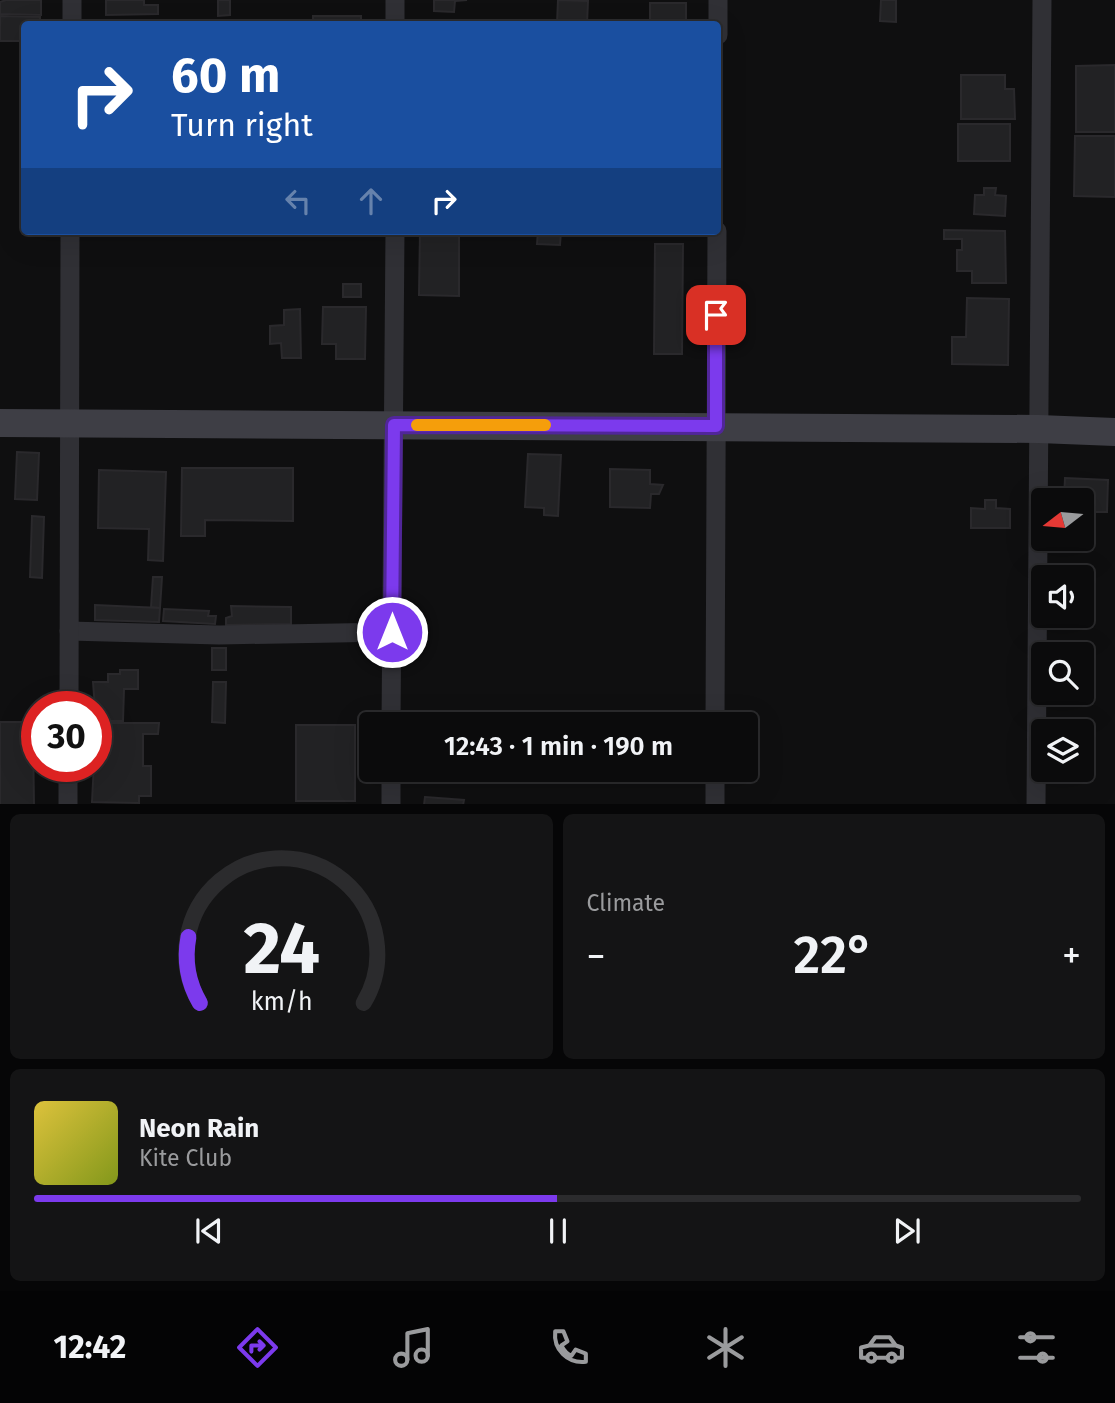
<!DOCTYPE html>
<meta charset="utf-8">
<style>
body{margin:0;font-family:"Fira Sans",sans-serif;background:#141415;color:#f1f3f6;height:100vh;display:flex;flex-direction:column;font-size:26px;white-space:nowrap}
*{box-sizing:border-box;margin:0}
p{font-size:23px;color:#9a9b9d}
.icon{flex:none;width:38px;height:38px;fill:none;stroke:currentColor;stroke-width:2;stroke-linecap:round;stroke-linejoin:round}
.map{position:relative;height:804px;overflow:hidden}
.details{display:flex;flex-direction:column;gap:10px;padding:10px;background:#060607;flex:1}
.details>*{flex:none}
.guide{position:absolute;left:21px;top:21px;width:700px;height:214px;border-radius:7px;box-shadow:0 7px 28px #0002,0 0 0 2px #2b2b2d;background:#1a4fa0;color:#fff;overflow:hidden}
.needle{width:46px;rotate:254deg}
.fabs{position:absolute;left:1031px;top:488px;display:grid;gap:14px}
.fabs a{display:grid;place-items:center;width:63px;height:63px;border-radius:7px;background:#0b0b0c;box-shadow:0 7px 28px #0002,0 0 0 2px #2b2b2d;font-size:35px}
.speed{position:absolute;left:21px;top:691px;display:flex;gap:14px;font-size:35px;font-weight:700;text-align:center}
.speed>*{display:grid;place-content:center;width:91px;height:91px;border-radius:50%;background:#0b0b0c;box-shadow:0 7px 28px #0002,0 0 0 2px #2b2b2d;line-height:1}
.speed .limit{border:10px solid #d22;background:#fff;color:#111}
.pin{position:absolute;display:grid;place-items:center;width:60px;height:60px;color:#fff;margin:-30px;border-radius:14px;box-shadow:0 4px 10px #0006}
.me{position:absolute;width:77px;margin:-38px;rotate:0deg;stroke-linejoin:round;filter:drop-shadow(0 0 5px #0008)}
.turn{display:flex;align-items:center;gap:24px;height:147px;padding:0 35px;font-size:32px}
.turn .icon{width:91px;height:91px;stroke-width:2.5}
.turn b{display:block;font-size:49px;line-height:60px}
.lanes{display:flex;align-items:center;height:66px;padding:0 35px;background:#0003;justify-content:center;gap:35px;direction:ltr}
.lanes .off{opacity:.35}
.big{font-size:52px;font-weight:600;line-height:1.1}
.details .card{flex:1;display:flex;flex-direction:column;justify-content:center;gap:10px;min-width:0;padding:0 24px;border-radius:10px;background:#141415}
.details .dial{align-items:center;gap:0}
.dial svg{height:182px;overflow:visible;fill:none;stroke:#2b2b2d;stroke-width:7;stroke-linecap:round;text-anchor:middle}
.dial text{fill:#f1f3f6;stroke:none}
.song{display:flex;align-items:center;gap:21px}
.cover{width:84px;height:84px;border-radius:10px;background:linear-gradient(135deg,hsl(50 70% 55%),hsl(70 70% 35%))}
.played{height:7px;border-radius:4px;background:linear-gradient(90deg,#7c3aed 50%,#2b2b2d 50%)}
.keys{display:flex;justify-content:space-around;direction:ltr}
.heat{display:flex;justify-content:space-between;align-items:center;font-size:38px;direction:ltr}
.details .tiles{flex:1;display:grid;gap:10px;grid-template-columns:1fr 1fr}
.card:last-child{grid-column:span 2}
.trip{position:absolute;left:359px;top:712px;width:399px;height:70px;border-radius:7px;background:#0b0b0c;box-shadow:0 7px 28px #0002,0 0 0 2px #2b2b2d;font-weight:600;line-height:70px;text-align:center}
.tabs{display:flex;height:112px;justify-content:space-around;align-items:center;background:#040405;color:#9a9b9d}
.tabs .icon{width:49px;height:49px}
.tabs .selected{color:#7c3aed}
.tabs b{font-size:32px;color:#f1f3f6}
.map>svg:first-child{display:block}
.building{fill:#222224;stroke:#2a292c;stroke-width:2}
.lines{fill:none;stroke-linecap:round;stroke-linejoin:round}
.street{stroke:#303035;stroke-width:19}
.secondary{stroke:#3e3e45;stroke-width:28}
.route-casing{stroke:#51269a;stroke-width:18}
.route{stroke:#7c3aed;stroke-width:12}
.slow{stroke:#f59e0b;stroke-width:12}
</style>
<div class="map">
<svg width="1115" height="805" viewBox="0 0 1115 805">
<rect width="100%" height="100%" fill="#0f0f10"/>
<g class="building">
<path d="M6 0H41V15L0 14V2Z"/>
<path d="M106 0H144V5H158V14L106 15Z"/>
<path d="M218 0H230V15L218 16Z"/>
<path d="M434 0H467L455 1 454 12 434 11Z"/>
<path d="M558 0 588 1 587 24H557Z"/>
<path d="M881 0H896V22L880 21Z"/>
<rect x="650" y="3" width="36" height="21"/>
<path d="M0 16 40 17V24H24V41H0Z"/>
<rect x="313" y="16" width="48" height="8"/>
<path d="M1115 65V132H1076V66Z"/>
<path d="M961 75H1005V89H1014L1015 119H961Z"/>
<rect x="958" y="124" width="52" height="37"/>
<path d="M1075 136H1115V197L1074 196Z"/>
<path d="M984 188H996L995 195 1006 196 1005 216 974 214 975 195H984Z"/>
<path d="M944 230 1005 231 1006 283H972V271H957V250H962V239H944Z"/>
<path d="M420 231H459V296L419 295Z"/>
<path d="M538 231H561L560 245 537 244Z"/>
<path d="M655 244H683L682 354H654Z"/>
<rect x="343" y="284" width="18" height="13"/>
<path d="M967 298 1009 299 1008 365 952 364V337H966Z"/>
<path d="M323 307H366L365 359H336V344H322Z"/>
<path d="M300 309 301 358H282L281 343 270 344V326L284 325V310Z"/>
<path d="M17 452 39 453 37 500 15 499Z"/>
<path d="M528 454 561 455 558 516 544 515V508L525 507Z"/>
<path d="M182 468H293V521L205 520V536H181Z"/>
<path d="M610 469 650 470V484L663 485 659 494H651L650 508 610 507Z"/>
<path d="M99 470 166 472 163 561 148 560 149 529 98 528Z"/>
<path d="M1065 478 1108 480 1107 512H1094L1093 519 1082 518V500H1064Z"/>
<path d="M985 500H996V508L1010 509V528H971V508L985 509Z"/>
<path d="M32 516 44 517 42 578 30 577Z"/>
<path d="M153 577H162L160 608 151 607Z"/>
<path d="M95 605 160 608 159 622 95 620Z"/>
<path d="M231 606 291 607V624L226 625V618L232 616Z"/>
<path d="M164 609 209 611 208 616H216L215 624 163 621Z"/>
<rect x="212" y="648" width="14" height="22"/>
<path d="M120 670H138V689H124L123 721H96L93 682H108V674H120Z"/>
<path d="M213 682H226L225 723 212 722Z"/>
<path d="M426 717 462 720 461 724H425Z"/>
<path d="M0 722H37V737H33L34 805H0Z"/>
<path d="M96 723H159L158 734H143V766H151V796H139V803L92 802Z"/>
<rect x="296" y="725" width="59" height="76"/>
<path d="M425 797 464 800 463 805H424Z"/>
</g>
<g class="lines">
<g class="street">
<path d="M72 24V0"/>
<path d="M395 24V0"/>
<path d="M718 35V0"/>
<path d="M69 631 219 635 392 632"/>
<path d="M69 707 70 231"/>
<path d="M391 724 395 231"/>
<path d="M715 724 717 231"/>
<path d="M68 805V766"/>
<path d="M391 805V770"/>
<path d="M715 805V770"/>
<path d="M1036 805 1042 0"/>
</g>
<path class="secondary" d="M0 423 1039 429 1115 432"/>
</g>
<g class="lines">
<g class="route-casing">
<path id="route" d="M392 632 394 425 716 426V315"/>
</g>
<use href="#route" class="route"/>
<path class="slow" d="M417 425H545"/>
</g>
</svg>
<div class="fabs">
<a><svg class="needle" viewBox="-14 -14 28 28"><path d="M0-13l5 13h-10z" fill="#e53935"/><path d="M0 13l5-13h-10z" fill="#9a9b9d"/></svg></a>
<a><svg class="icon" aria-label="sound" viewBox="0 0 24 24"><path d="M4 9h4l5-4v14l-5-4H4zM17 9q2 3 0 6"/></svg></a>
<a><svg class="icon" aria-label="search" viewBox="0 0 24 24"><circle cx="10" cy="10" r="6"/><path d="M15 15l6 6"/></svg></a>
<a><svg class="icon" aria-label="layers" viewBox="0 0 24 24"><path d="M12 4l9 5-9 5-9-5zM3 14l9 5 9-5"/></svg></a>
</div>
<div class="speed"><div class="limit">30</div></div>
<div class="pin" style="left:716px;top:315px;background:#d93025"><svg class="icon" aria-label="arrive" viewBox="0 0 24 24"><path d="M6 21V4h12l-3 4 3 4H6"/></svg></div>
<svg class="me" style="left:392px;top:632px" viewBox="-20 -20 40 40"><circle r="17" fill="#7c3aed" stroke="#fff" stroke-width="3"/><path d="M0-11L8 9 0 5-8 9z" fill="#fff"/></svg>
<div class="trip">12:43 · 1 min · 190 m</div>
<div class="guide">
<div class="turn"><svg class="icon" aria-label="right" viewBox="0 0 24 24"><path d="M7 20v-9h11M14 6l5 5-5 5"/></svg><div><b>60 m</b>Turn right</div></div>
<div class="lanes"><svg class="icon off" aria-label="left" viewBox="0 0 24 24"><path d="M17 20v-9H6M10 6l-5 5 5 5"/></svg><svg class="icon off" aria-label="ahead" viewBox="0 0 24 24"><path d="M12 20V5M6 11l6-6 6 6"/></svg><svg class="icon" aria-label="right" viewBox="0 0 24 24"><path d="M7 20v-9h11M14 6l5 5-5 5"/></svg></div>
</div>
</div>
<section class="details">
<div class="tiles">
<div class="card dial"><svg viewBox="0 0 100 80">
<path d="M14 69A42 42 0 1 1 86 69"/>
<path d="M14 69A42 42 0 0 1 9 40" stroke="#7c3aed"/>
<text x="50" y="56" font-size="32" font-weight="700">24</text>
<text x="50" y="72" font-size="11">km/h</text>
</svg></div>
<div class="card"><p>Climate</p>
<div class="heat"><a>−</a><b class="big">22°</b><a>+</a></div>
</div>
<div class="card">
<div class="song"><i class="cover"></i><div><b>Neon Rain</b><p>Kite Club</p></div></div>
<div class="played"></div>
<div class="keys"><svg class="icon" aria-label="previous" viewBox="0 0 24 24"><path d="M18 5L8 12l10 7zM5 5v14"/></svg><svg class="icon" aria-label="pause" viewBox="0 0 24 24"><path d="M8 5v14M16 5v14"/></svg><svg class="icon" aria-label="next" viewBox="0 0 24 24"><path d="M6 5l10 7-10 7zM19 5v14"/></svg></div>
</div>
</div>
</section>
<nav class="tabs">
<b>12:42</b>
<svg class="icon selected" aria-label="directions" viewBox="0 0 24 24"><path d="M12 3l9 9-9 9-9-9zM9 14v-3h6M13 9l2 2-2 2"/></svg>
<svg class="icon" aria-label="music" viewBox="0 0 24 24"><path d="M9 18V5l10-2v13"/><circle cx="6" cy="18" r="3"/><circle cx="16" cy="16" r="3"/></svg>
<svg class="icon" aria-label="phone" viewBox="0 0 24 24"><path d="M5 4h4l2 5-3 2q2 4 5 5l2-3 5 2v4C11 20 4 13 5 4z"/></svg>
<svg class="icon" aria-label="climate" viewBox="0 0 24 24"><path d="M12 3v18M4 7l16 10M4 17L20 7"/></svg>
<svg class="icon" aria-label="car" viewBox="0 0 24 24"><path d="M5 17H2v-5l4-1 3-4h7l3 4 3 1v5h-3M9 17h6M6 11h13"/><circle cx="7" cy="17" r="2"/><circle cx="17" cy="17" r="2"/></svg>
<svg class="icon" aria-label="filters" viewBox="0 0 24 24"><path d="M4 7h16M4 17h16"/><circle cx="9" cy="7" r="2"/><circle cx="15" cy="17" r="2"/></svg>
</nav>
